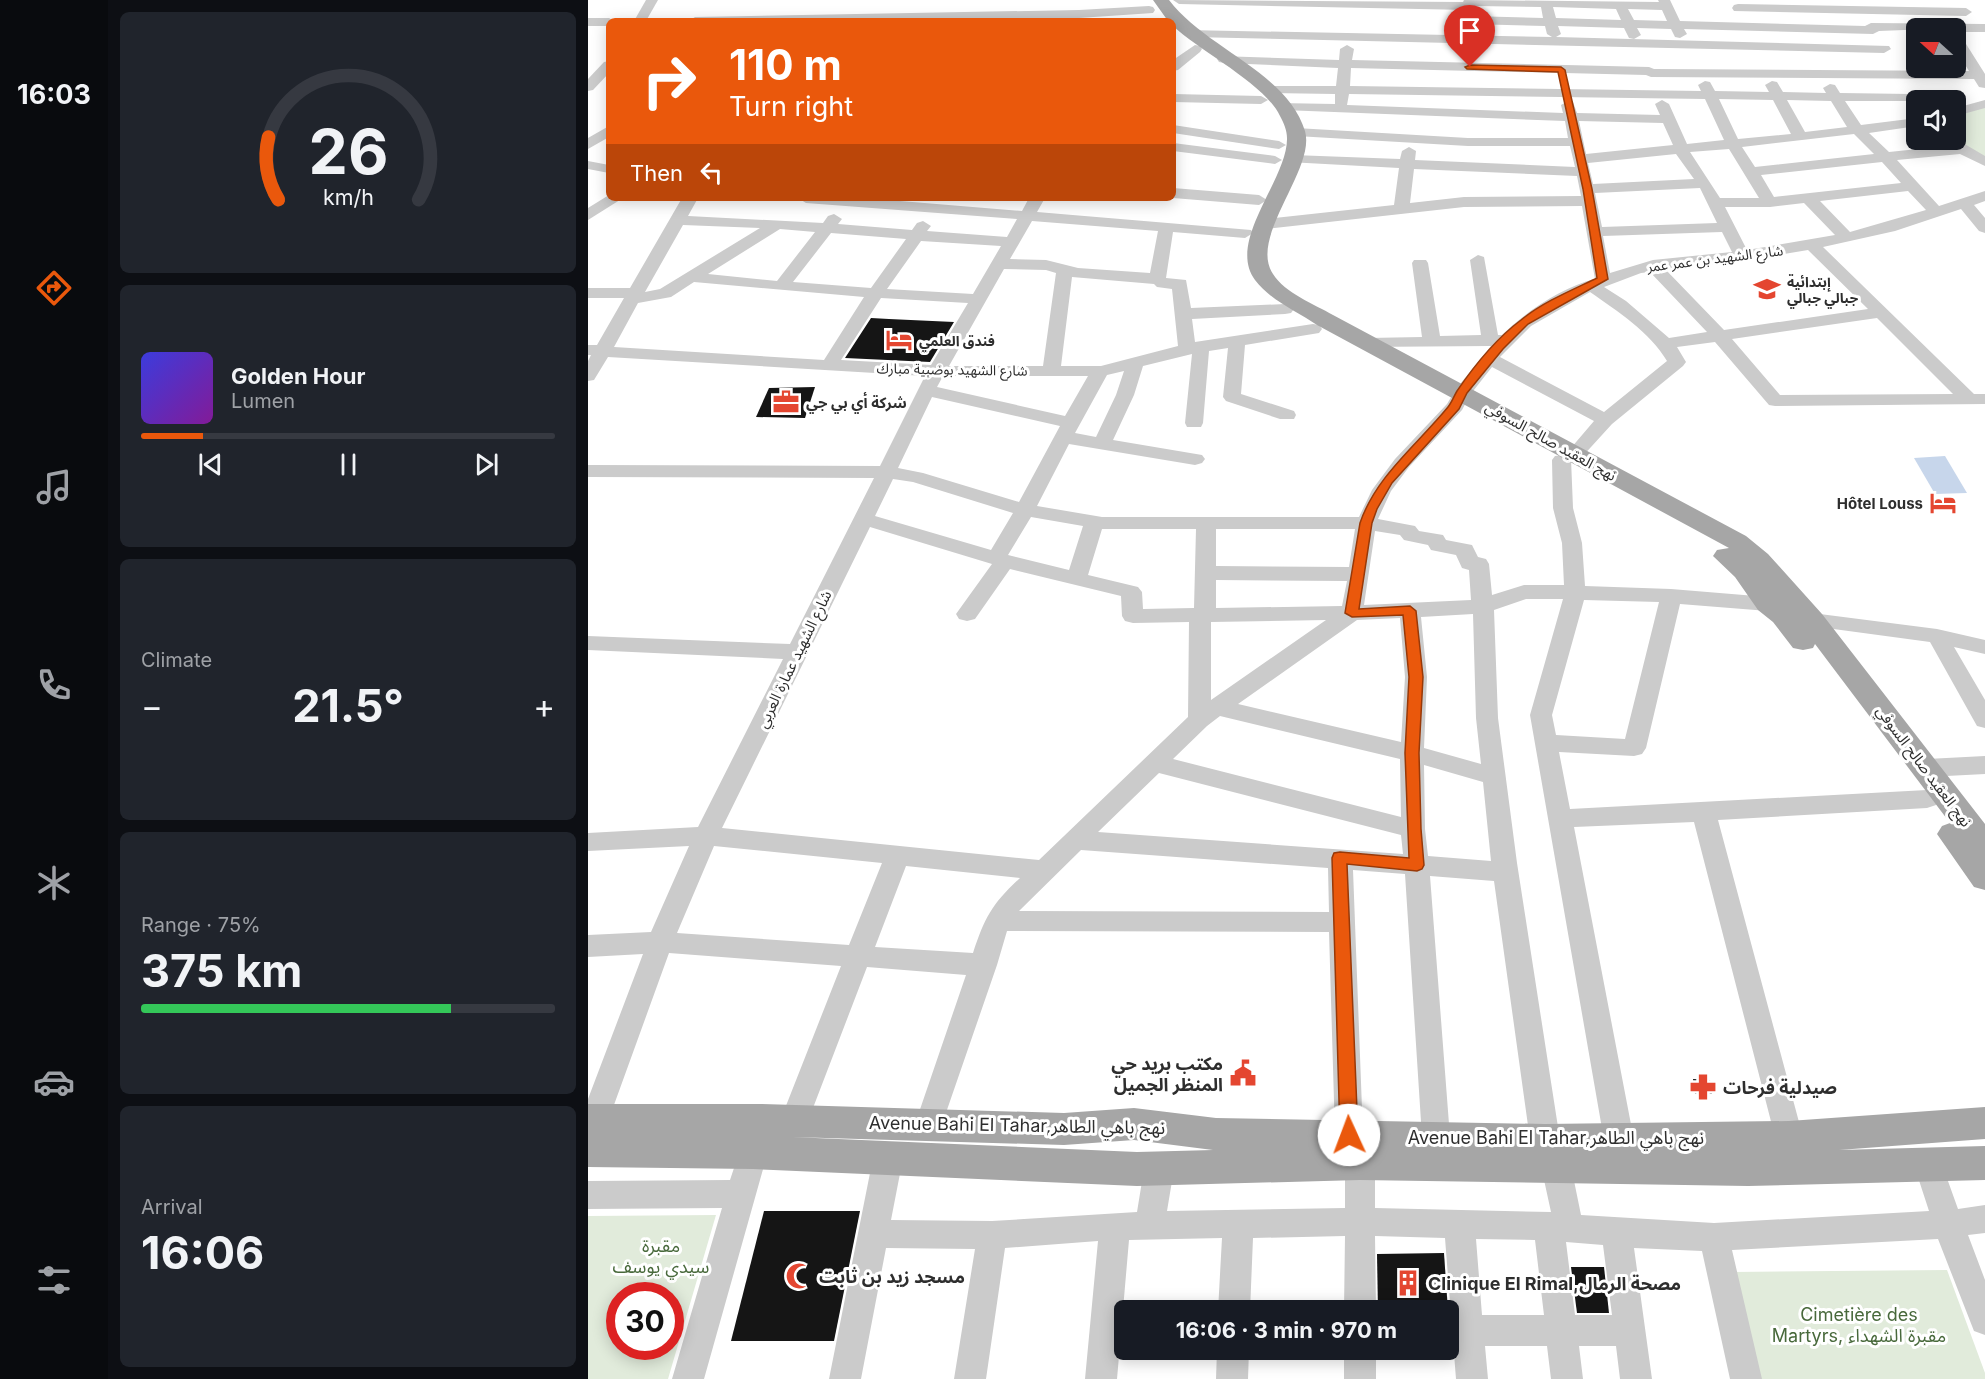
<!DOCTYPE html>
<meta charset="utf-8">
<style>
body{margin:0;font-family:Inter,"Noto Sans Arabic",sans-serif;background:#20242c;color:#f1f3f6;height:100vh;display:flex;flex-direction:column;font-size:22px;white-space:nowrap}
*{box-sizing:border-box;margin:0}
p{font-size:20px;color:#9ea1a6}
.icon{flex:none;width:33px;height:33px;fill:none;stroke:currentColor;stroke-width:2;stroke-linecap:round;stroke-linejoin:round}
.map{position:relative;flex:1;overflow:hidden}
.panel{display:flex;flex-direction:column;gap:12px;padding:12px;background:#0d0f14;width:480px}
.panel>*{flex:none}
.hud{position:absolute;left:18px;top:18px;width:570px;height:183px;border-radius:9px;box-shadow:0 3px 15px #0003;background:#ea580c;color:#fff;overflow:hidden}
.needle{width:39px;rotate:291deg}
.buttons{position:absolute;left:1318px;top:18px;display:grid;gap:12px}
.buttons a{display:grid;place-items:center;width:60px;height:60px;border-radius:9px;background:#171b24;box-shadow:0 3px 15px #0003;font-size:30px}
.speed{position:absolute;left:18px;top:1282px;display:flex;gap:12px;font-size:30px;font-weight:700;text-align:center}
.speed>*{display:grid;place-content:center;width:78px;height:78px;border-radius:50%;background:#171b24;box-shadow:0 3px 15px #0003;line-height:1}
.speed .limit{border:9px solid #d22;background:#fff;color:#111}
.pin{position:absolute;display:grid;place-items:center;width:51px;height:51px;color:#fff;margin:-62px -26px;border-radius:50% 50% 50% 0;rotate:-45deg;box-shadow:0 0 6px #0007}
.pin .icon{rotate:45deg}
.me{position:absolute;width:66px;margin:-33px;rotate:358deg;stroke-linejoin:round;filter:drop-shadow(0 0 4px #0008)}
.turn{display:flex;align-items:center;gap:21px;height:126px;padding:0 24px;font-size:27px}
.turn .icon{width:78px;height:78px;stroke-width:2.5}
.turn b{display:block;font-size:42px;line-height:51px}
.then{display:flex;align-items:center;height:57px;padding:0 24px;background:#0003;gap:12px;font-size:22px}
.big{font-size:45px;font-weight:700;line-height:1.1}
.panel .card{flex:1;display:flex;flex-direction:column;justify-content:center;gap:9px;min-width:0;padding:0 21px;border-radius:9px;background:#20242c}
.panel .dial{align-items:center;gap:0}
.dial svg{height:156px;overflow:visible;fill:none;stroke:#363941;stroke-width:7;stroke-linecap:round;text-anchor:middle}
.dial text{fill:#f1f3f6;stroke:none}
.song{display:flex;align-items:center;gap:18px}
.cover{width:72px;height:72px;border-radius:9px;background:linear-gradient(135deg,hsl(240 70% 55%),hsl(290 70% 35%))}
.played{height:6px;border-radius:3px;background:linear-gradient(90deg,#ea580c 15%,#363941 15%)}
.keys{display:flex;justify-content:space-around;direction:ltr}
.heat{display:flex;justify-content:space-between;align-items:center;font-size:33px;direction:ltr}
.charge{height:9px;border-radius:4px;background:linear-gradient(90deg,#34c759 75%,#363941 0)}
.trip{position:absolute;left:526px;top:1300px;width:345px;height:60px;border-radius:9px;background:#171b24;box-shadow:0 3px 15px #0003;font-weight:700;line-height:60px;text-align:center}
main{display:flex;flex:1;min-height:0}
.menu{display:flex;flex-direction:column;width:108px;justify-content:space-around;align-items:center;background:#090b0e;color:#9ea1a6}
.menu .icon{width:42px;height:42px}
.menu .on{color:#ea580c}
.menu b{font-size:27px;color:#f1f3f6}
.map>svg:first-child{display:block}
.green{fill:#e1ebdb;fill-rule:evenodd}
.water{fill:#c7d6eb}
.building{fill:#151515}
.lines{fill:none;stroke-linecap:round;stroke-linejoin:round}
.minor{fill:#cbcbcb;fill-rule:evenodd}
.major{fill:#a6a6a6;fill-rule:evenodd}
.route{fill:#ea580c;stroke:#983908;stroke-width:1.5}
.labels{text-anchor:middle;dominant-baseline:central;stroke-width:6;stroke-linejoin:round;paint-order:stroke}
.far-street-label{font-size:14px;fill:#2e2e2e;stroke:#fff}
.far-poi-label{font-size:14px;font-weight:bold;fill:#2e2e2e;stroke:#fff;text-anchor:start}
.poi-label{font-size:15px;font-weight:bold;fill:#2e2e2e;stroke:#fff;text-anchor:start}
.street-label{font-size:15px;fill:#2e2e2e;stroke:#fff}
.near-poi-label{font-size:18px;font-weight:bold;fill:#2e2e2e;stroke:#fff;text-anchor:start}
.near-street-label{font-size:18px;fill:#2e2e2e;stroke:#fff}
.near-park-label{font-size:18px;fill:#48693b;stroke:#fff}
</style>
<main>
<nav class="menu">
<b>16:03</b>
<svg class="icon on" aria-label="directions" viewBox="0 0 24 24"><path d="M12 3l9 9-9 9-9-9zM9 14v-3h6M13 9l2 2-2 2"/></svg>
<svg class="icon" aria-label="music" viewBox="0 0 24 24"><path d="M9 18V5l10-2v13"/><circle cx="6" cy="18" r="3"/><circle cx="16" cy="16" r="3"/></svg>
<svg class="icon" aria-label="phone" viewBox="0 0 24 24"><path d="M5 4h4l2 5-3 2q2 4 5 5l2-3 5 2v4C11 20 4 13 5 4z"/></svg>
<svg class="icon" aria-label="climate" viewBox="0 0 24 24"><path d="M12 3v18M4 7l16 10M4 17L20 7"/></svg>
<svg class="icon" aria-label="car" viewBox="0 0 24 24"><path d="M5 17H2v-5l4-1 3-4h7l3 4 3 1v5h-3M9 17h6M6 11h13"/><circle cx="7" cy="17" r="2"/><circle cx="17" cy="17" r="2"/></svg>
<svg class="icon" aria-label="filters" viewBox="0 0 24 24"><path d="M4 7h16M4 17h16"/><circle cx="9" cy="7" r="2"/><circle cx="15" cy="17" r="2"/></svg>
</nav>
<section class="panel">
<div class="card dial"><svg viewBox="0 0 100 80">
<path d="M14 69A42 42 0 1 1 86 69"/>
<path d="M14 69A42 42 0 0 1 9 37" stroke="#ea580c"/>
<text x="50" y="56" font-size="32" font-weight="700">26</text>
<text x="50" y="72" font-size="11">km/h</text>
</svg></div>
<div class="card">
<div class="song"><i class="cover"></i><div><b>Golden Hour</b><p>Lumen</p></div></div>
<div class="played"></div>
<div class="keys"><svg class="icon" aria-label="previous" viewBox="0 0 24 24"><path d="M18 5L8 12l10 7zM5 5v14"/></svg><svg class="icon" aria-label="pause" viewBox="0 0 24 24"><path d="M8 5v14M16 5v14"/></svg><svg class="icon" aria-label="next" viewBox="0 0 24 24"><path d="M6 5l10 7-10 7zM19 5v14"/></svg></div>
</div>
<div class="card"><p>Climate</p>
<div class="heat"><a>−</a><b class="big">21.5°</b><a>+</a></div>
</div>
<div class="card"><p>Range · 75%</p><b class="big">375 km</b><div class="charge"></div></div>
<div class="card"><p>Arrival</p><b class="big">16:06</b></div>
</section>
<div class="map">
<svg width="1397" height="1379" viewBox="0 0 1397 1379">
<rect width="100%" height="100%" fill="#fff"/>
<g class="green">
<path d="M1397 106V158L1368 140V114Z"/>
<path d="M128 1215 80 1379H0V1216ZM32 1296H82V1347H32Z"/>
<path d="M1359 1270 1397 1373V1379H1170L1145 1272Z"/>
</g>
<path class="water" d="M1357 456 1379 493 1347 494 1326 458Z"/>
<g class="building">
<path d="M283 318 301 319 366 322 342 362 257 358Z"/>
<path d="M227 387 217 418 168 417 181 388Z"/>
<path d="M1105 1079 1122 1080 1124 1094H1107Z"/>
<path d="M176 1211H272L246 1341H143Z"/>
<path d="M856 1253 860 1311H790L789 1254Z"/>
<path d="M983 1267H1016L1021 1313H989Z"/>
</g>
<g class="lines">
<g class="minor">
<path d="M58 0H70L58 21H46Z"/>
<path d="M585 0 875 2 876 0 1071 2 1070 0H1082L1092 21 1277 26 1283 23 1397 24V32H1368V28L1291 31 1285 34 1096 29 1099 34 1092 38 1087 37 1083 29 1049 28 1053 35 1046 39 1041 38 1036 28 970 26 973 34 968 37 1301 46 1303 49 1296 53 603 37 598 36 596 33 598 30 964 37 959 34 957 26 881 24 875 20 881 16 955 18 953 7 887 6 881 10 591 4ZM965 7 1028 9 1033 20 968 18ZM1040 9 1074 10 1079 21 1046 20Z"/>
<path d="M1150 4 1378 8 1384 12 1378 16 1146 11 1144 8 1146 5Z"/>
<path d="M561 6 565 7 567 10 565 13 491 18 317 21H101L107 17 491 10Z"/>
<path d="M0 18H21L27 21H21V26H0Z"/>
<path d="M1368 35 1373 36 1397 74V88L1391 87 1386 79 1063 77 1058 75 763 68 762 86 1113 91 1110 85 1117 81 1122 82 1127 91 1181 92 1177 85 1184 81 1189 82 1195 92 1238 93 1235 88 1242 84 1247 85 1252 93 1323 94 1328 95 1330 98 1328 101H1257L1273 125 1329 118V126L1281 133 1301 152 1359 146 1355 142 1356 140 1368 139 1397 156V166L1372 154 1309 160 1351 206 1397 191V201L1386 205 1397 218V233L1391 231 1373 209 1307 231 1235 247 1386 394H1397V404L1187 406 1181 405 1127 342 1089 347 1098 362 1095 366 1024 424 993 458 983 459 985 508 994 543 997 586 1083 589 1180 597 1188 599 1191 604 1188 609 1180 611 1092 604 1058 748 1054 754 1046 756 971 752 982 809 1339 790 1348 793 1351 799 1348 805 1339 808 1130 820 1215 1137 1211 1146 1201 1150 1191 1146 1187 1137 1106 822 986 827 1046 1140 1041 1149 1031 1153 1021 1149 1016 1140 942 715 975 599H938L906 610 910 718 929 863 972 1140 967 1149 957 1153 947 1149 942 1140 906 881 842 876 862 1137 858 1146 848 1150 838 1146 834 1137 817 874 765 870 775 1135 771 1144 761 1148 751 1144 747 1135 741 932 419 931 409 965 351 1133 341 1137 331 1133 327 1124 378 975 279 967 220 1121 216 1130 206 1134 196 1130 192 1121 253 966 81 953 14 1138 10 1147 0 1151V1099L55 954 0 957V935L63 932 101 846 0 851V833L110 827 195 659 0 650V636L202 644 286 478 0 477V465L292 466 337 376 20 357 6 380 0 381V361L3 355H0V345H9L36 298H0V288H42L94 198H110L100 216 235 223 240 216 246 214 254 219 250 224 324 230 329 223 335 221 343 226 339 231 419 237 429 219 218 203 210 198H276L434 211 441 198H457L449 212 663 230 665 233 657 238 585 232 578 278 598 280 603 308 697 304 703 305 706 309 703 313 697 314 604 319 607 342 725 324 731 325 734 329 731 333 657 345 653 394 706 411 708 415 706 419H692L638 401 635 397 640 348 621 351 615 423 613 427H599L597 423 604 354 555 366 546 395 525 440 614 455 617 459 614 463 607 465 481 444 449 506 514 517H771L784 490 807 459 859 404 868 389 903 346 774 347 771 343 774 339 780 338 834 337 824 263 826 260H838L840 263 852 336 893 335 882 260 890 255 896 257 910 335H914C939 311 974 287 1007 279L994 206 876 207 677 229 671 227 669 224 677 219 806 205 811 168 700 162 698 159 700 156 705 155 812 159 814 151 821 147 828 151 827 160 987 167 982 146H880L708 136 701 132 708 128 880 138H980L977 121 695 110 690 109 688 106 690 103 747 104V94L678 93 673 92 671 89 673 86H748L750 68 636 63 631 62 629 59 631 56 751 60 752 49 759 45 766 49 764 60 1061 67 1066 69 1381 71 1368 50ZM761 94 1117 99 1136 140 1099 144 1081 104 1074 100 1067 104 1072 115 989 113 985 102 980 101 973 105 975 113 759 105ZM1131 99 1185 100 1203 134 1150 139ZM1199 100 1243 101 1259 127 1217 132ZM991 121 1075 123 1085 145 998 154ZM1266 134 1286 154 1167 167 1154 147ZM1141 149 1171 198H1132L1102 152ZM1088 154 1106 179 1005 184 1000 163ZM1294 162 1313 183 1186 197 1173 175ZM826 169 989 176 993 196 876 197 822 203ZM1112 188 1129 223 1014 227 1007 193ZM1320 191 1338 210 1262 232 1232 201ZM1216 203 1247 235 1159 250 1137 207H1182ZM444 221 570 231 562 273 490 268 458 260 422 259ZM95 225 172 228 72 289 57 292ZM192 229 227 232 189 281 120 274ZM1134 232 1144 252 1065 260 1022 273 1015 236ZM243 233 318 239 283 288 205 282ZM333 241 413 246 385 294 299 289ZM1220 250 1280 309 1136 330 1078 270 1154 261ZM416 269 458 270 468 273 455 366H361ZM1062 272 1119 332 1081 338 1038 301 1016 287 1053 273ZM484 277 566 284 569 287 584 289 590 346 513 366H473ZM106 282 276 297 236 360 26 347 50 303 83 297ZM1002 292C1029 311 1062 332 1079 361L1016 412 912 357 943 326ZM293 298 380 303 343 365 253 360ZM1289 318 1365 394 1192 395 1144 339ZM904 367 1006 421 977 455 967 456 964 460 965 508 974 543 976 585H936L904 595 901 564 898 559 890 557 884 545 858 540 855 535 831 531 827 526 790 519 803 491 821 467 874 410 882 395ZM536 371 528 395 508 437 487 433 519 375ZM355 376H500L477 416 349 387ZM344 397 472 426 431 502 335 473 310 468ZM305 479 325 482 425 513 403 550 287 516ZM443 517 495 526 481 570 420 555ZM282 527 404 564 368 614 371 619 379 621 387 619 422 569 533 596 534 616 537 621 545 623 601 622 600 717 451 860 134 828ZM514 529H608L606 608 555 609 554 592 550 587 500 575ZM628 529H767L761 567 628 566ZM787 531 812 535 816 540 840 545 843 550 868 555 874 568 881 570 883 600 776 605ZM628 580 759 581 754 606 628 608ZM996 600 1071 602 1037 739 968 735 964 715ZM885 614 888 718 893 764 836 748 839 677 833 617ZM812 618 817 677 813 742 650 704 769 620ZM738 620 623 700V622ZM632 716 812 759 813 817 585 759 619 726ZM836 765 895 782 903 861 840 856 837 829ZM571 773 813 835 815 854 510 832ZM126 846 294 863 261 945 89 933ZM493 850 740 868 741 912 431 911ZM318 866 432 878C404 904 397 917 385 953L287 947Z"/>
<path d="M607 45 612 46 614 49 612 52 590 70 585 71V60Z"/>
<path d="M21 61V73L5 90 0 91V79L16 62Z"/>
<path d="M585 94 673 96 680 100 673 104 585 102Z"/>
<path d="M1397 100V108L1368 116V108Z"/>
<path d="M585 125 691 141 698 145 691 149 585 133Z"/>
<path d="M21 126V137L0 149V138Z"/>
<path d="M585 143 687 156 694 160 687 164 585 151Z"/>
<path d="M0 161 21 165V173L0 169Z"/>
<path d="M585 188 671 195 679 200 671 205 585 198Z"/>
<path d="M21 195V198H35L0 220V208Z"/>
<path d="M1224 613 1349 629 1397 640V654L1366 647 1397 700V728L1389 726 1342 642 1216 625 1213 620 1216 615Z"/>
<path d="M1397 756V774L1339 777 1331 774 1327 768 1331 762 1339 759Z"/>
<path d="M168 1128 178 1132 183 1141 116 1379H84L134 1208 0 1209V1181L142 1180 158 1132Z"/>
<path d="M300 1145 310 1149 315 1158 303 1220 404 1221 549 1212 556 1169 561 1160 571 1156 581 1160 586 1169 579 1211 757 1208V1163L762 1154 772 1150 782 1154 787 1163V1208L963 1212 953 1166 958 1157 968 1153 978 1157 983 1166 993 1215 1126 1223 1341 1211 1326 1165 1331 1156 1341 1152 1351 1156 1370 1209 1397 1205V1233L1380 1235 1397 1280V1335L1386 1331 1350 1239 1144 1250 1174 1379H1142L1114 1251 1046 1248 1064 1379H1032L1028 1346H991L995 1379H963L959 1346H897L900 1379H868L857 1238 787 1236 788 1311H756L757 1236 665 1238 662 1311H630L634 1238 541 1240 529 1379H497L510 1241 417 1248 398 1379H366L387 1249 298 1248 273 1379H241L285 1158 290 1149ZM888 1239 947 1240 956 1315H894ZM978 1242 1015 1245 1024 1315H987Z"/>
<path d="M629 1350H661L660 1379H628Z"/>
<rect x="756" y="1350" width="32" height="29"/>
</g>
<g class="major">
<path d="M565 0H581C617 48 699 72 717 131 728 169 660 237 685 274 697 293 726 304 745 315L1158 536 1180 554 1234 614 1397 824V890L1386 887 1349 834 1354 826 1362 823 1227 644 1225 648 1215 650 1205 648 1185 622 1170 610 1147 577 1125 556 1129 550 1141 548 729 325C708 311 682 300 667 280 638 241 700 179 699 138 699 131 696 123 692 116 677 84 613 52 585 26V21H580Z"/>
<path d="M0 1104H174L476 1113 546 1108 628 1118 957 1124 1201 1121 1397 1107V1139L1251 1150 1397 1146V1180L1160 1186 772 1180 549 1186 165 1169 0 1167ZM204 1137 476 1145 546 1140 625 1150 549 1152Z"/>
</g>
</g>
<path class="route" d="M882 65 973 67 977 70 1004 189 1020 279 940 324 915 349 879 393 871 409 804 483 789 509 784 523 771 609 822 606 828 611 835 677 831 753 833 829 836 865 834 869 829 871 759 864 770 1135 767 1141 761 1143 755 1141 752 1135 744 858 746 853 752 852 821 858 817 753 821 677 815 615 764 617 757 613 772 523C788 476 829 445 860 407 864 402 866 396 869 391 886 366 909 338 933 320 955 302 984 290 1009 278L995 189 970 72 879 69 877 67Z"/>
<defs>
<g id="school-bare" transform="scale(2.07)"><path d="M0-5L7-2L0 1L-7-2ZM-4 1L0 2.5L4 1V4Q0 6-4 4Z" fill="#e44630" stroke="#fff" stroke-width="2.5" paint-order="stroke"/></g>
<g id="hotel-bare" transform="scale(2.07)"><path d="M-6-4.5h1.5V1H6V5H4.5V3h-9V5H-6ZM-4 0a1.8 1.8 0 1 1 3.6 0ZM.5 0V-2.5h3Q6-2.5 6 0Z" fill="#e44630" stroke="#fff" stroke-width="2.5" paint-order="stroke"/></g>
<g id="office-bare" transform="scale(2.07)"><path d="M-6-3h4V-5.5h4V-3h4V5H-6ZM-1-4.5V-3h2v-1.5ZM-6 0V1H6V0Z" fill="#e44630" stroke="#fff" stroke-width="2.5" paint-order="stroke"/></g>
<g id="civic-bare" transform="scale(2.07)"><path d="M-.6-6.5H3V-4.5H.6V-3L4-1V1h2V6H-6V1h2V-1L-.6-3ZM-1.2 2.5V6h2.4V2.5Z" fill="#e44630" stroke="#fff" stroke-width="2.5" paint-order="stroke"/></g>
<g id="pharmacy-bare" transform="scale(2.07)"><path d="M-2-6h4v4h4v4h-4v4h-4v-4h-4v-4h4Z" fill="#e44630" stroke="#fff" stroke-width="2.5" paint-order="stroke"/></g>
<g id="mosque-bare" transform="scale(2.07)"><path d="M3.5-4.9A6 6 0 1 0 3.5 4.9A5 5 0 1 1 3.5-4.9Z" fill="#e44630" stroke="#fff" stroke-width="2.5" paint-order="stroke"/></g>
<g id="building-bare" transform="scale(2.07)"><path d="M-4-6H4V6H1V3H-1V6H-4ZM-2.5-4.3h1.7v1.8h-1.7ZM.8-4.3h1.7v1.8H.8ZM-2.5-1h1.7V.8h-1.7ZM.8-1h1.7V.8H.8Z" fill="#e44630" stroke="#fff" stroke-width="2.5" paint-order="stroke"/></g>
</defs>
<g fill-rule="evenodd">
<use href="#school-bare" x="1179" y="289"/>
<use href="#hotel-bare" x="311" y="340"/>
<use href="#office-bare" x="198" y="402"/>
<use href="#hotel-bare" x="1355" y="503"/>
<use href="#civic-bare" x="655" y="1073"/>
<use href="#pharmacy-bare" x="1115" y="1087"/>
<use href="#mosque-bare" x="211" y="1276"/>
<use href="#building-bare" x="820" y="1283"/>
</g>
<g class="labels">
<g class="far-street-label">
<text transform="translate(1127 258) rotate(-7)">شارع الشهيد بن عمر عمر</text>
<text transform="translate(364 369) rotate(1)">شارع الشهيد بوضبية مبارك</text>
</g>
<g class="far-poi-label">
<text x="1199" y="281">إبتدائية<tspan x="1199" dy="16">جبالي جبالي</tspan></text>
<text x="331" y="340">فندق العلمي</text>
</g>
<g class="poi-label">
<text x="218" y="402">شركة أي بي جي</text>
<text x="1335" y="503" text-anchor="end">Hôtel Louss</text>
</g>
<g class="street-label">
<text transform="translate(963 441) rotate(29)">نهج العقيد صالح السوفي</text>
<text transform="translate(206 659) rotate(-64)">شارع الشهيد عمارة العربي</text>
<text transform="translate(1336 766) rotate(53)">نهج العقيد صالح السوفي</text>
</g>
<g class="near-poi-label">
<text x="635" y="1063" text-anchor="end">مكتب بريد حي<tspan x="635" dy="21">المنظر الجميل</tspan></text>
<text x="1135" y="1087">صيدلية فرحات</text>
<text x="231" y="1276">مسجد زيد بن ثابت</text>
<text x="840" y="1283">Clinique El Rimal,مصحة الرمال</text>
</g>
<g class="near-street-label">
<text transform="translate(429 1125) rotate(1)">Avenue Bahi El Tahar,نهج باهي الطاهر</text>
<text x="968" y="1137">Avenue Bahi El Tahar,نهج باهي الطاهر</text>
</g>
<g class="near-park-label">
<text x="73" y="1245">مقبرة<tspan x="73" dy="21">سيدي يوسف</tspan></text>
<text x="1271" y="1314">Cimetière des<tspan x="1271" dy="21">Martyrs, مقبرة الشهداء</tspan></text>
</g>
</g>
</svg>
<div class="buttons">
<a><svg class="needle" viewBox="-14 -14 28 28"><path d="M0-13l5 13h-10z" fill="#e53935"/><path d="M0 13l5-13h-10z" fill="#9ea1a6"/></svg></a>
<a><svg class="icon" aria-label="sound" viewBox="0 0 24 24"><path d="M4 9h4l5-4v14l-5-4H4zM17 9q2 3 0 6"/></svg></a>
</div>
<div class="speed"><div class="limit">30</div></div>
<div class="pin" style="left:882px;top:67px;background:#d93025"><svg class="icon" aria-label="arrive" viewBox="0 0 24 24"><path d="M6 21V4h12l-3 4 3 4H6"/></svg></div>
<svg class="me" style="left:761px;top:1135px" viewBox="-20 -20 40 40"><circle r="19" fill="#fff"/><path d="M0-13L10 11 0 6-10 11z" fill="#ea580c"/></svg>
<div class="trip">16:06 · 3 min · 970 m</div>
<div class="hud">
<div class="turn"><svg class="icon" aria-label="right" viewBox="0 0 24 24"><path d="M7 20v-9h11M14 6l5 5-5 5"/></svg><div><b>110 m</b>Turn right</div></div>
<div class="then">Then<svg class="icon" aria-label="left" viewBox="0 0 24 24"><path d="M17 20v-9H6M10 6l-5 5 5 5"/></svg></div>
</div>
</div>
</main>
